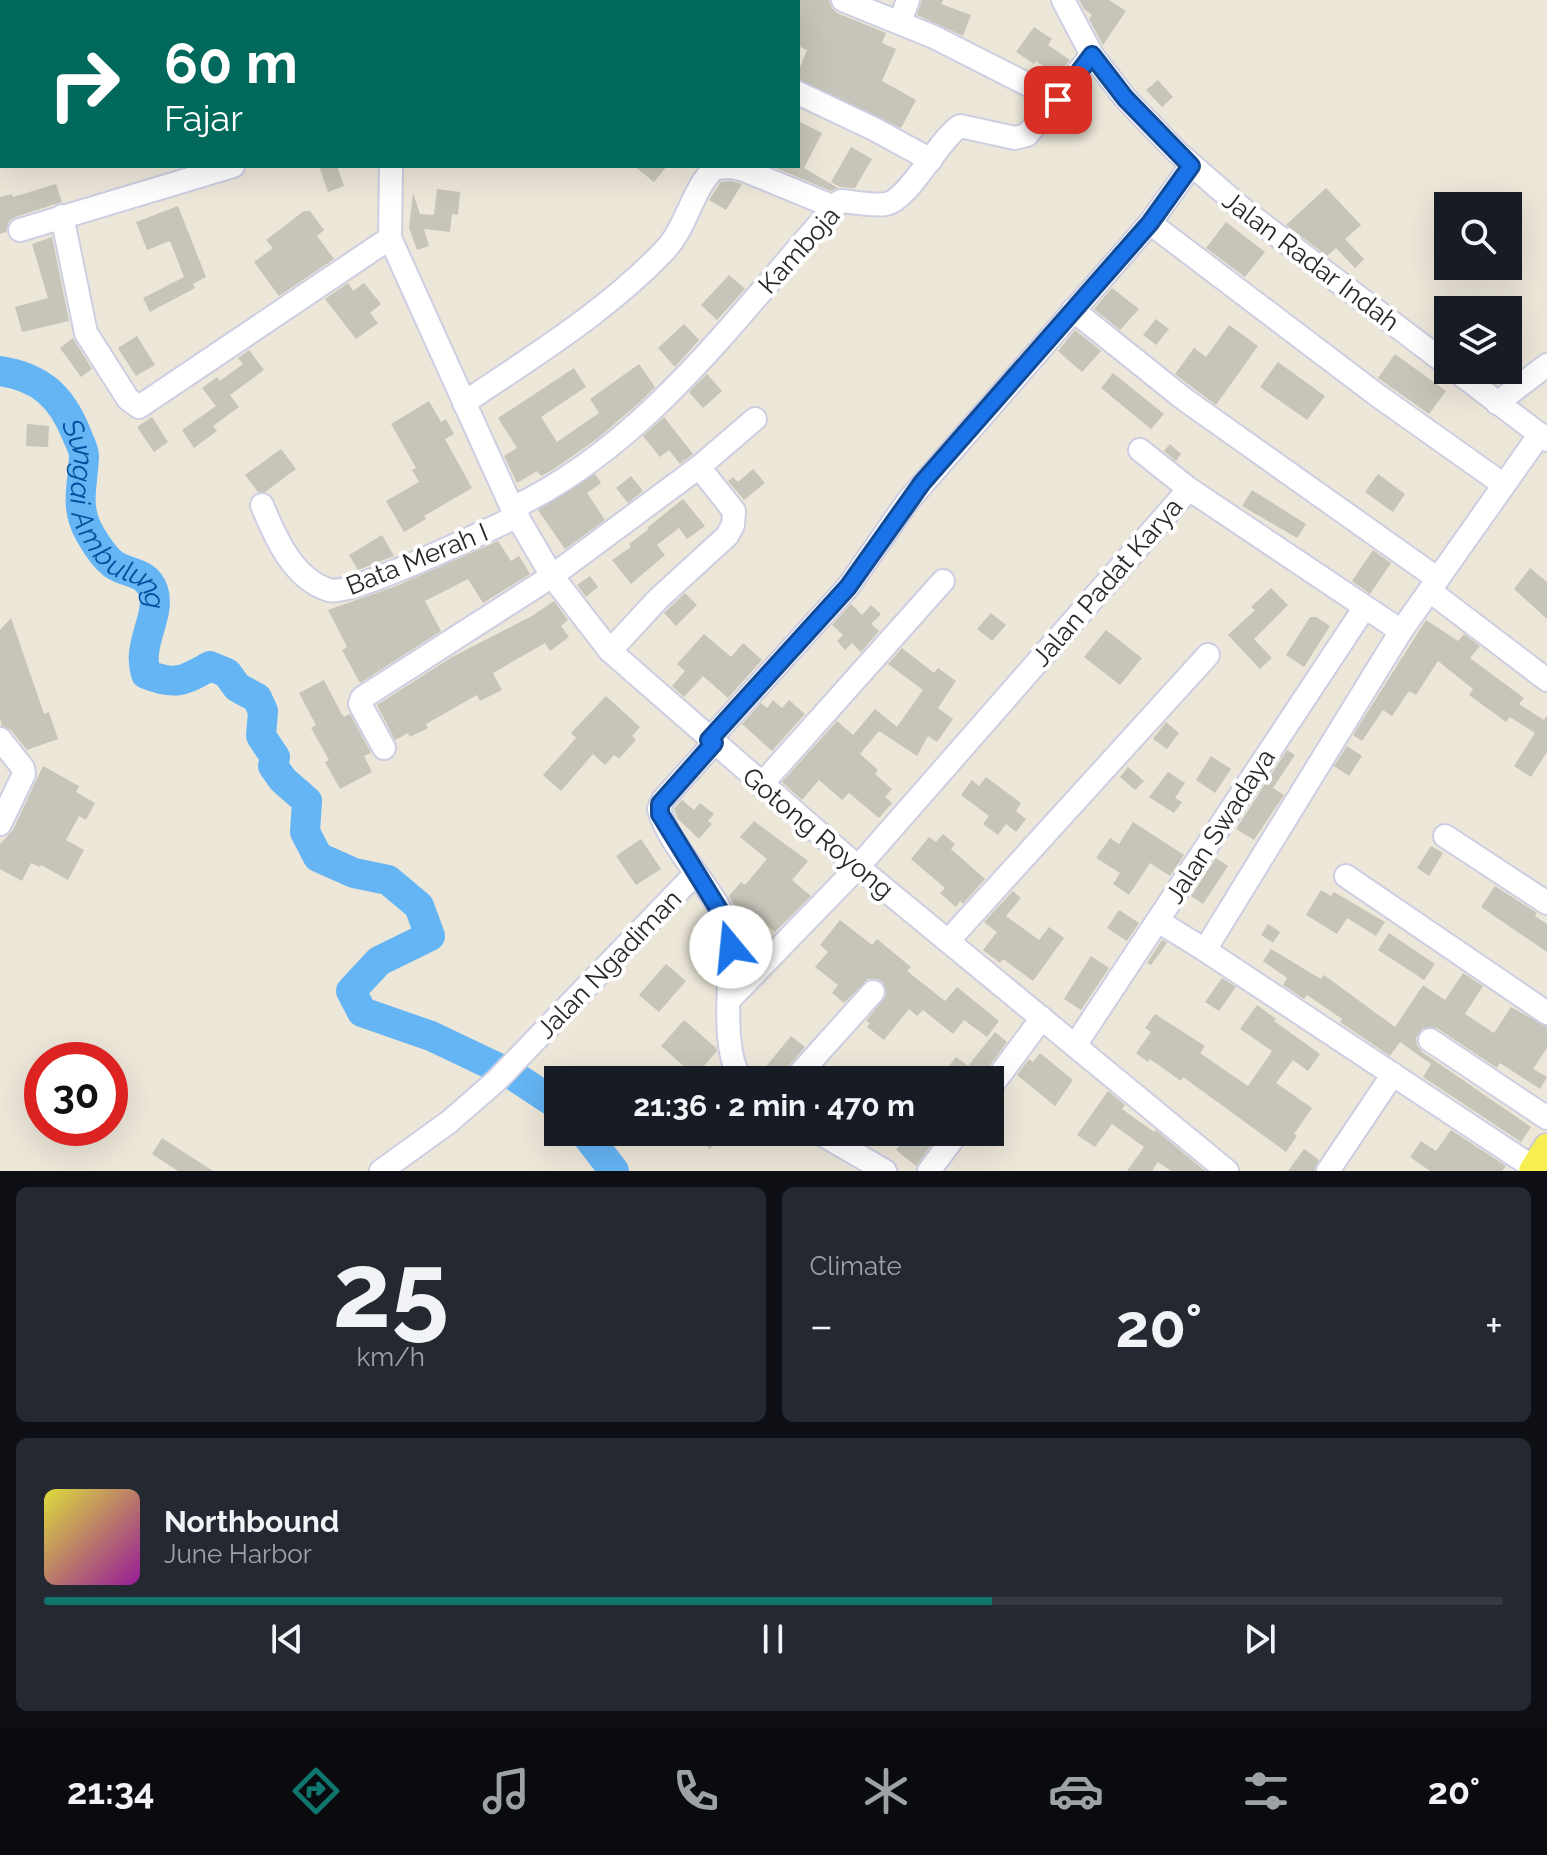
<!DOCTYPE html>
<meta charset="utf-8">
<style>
body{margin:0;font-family:Raleway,sans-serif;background:#242831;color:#f1f3f6;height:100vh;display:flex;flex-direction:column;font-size:30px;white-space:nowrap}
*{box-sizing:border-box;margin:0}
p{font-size:26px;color:#9ea1a6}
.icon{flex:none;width:44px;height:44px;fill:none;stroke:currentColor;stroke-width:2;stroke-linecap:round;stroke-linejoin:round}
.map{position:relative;height:1171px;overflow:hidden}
.sheet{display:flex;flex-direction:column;gap:16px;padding:16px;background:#0d0f14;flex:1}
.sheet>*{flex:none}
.top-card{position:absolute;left:0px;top:0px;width:800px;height:168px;box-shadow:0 8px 32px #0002;background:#00695c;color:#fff;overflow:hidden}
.buttons{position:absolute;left:1434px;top:192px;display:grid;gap:16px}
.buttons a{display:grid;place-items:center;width:88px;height:88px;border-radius:0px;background:#171b24;box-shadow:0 8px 32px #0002;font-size:40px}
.speed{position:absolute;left:24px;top:1042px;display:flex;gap:16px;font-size:40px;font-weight:700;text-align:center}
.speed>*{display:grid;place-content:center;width:104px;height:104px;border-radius:50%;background:#171b24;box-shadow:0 8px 32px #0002;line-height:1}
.speed .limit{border:12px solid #d22;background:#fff;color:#111}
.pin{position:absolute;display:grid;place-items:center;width:68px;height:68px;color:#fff;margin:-34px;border-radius:16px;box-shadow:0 4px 12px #0006}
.me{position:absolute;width:88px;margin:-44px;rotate:343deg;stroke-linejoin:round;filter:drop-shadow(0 0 6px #0008)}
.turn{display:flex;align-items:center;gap:28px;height:168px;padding:0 32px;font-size:36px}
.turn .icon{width:104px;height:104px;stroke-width:2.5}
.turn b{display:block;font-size:56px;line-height:68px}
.big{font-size:60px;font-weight:700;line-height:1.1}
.sheet .tile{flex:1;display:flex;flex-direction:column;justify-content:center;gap:12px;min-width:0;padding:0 28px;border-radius:12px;background:#242831}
.sheet .dial{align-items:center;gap:0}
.dial b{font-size:104px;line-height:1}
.song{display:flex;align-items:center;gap:24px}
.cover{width:96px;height:96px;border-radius:12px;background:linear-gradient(135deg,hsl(60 70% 55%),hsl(300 70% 35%))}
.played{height:8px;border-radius:4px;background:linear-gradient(90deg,#0f766e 65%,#363941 65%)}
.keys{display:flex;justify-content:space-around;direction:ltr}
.heat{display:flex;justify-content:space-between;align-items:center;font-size:44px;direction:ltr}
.sheet .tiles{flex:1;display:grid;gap:16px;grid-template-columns:1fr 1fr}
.tile:last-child{grid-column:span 2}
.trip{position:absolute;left:544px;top:1066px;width:460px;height:80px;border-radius:0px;background:#171b24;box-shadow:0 8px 32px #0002;font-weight:700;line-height:80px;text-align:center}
.menu{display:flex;height:128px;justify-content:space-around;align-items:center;background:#090b0e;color:#9ea1a6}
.menu .icon{width:56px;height:56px}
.menu .active{color:#0f766e}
.menu b{font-size:36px;color:#f1f3f6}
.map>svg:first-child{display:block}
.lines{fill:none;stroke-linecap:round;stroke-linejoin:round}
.river{stroke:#65b4f4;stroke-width:30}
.building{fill:#c7c4b9}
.minor-casing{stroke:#cecee2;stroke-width:26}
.major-casing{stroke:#cbcbcb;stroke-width:30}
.minor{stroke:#fff;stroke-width:22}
.major{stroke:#f7ef52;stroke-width:26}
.route-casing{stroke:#114b97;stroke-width:20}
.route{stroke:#1a73e8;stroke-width:14}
.labels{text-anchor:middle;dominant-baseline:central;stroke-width:8;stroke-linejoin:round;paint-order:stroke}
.street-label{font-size:26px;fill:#282828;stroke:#fff}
.water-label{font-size:28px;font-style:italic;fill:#064e9e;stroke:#fff}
</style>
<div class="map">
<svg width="1547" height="1171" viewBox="0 0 1547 1171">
<rect width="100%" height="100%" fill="#ece7d9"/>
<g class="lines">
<g class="river">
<path id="s1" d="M0 371C40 377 61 396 76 433 79 441 84 449 84 456 83 485 74 507 90 534 95 543 105 558 113 564 127 574 146 571 153 590 162 615 136 644 146 674 175 686 184 681 210 666L227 673 237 687 257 698 263 711 261 736 275 757 273 766 283 780 307 801 305 832 318 857 354 873 388 880 419 906 430 936 379 961 351 991 362 1012 431 1036 511 1074 558 1105"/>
<path d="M584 1132 614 1171"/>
</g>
</g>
<g class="building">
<path d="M798 0H829L832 8 837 13 886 33 882 43 896 49 882 81 916 100 901 128 798 79V72L807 50 798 46Z"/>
<path d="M922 0H943L941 4 971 15 963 36 917 15Z"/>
<path d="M1079 0H1109L1126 11 1103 45 1089 19 1092 15 1084 9Z"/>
<path d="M1034 27 1052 39 1048 45 1070 60 1057 75 1036 61 1034 64 1016 52Z"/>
<path d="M1158 80 1173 97 1162 107 1146 90Z"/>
<path d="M798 121 822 133 804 168 838 188 831 191 771 166H798Z"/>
<path d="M851 147 872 159 855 188 840 187 831 182Z"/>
<path d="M319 166H337L344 186 328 192Z"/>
<path d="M634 166H667L654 182Z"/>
<path d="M731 181 742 184 726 210 709 200 721 182Z"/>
<path d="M56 184 62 202 15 217 9 221 6 232 0 234V197L12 194 13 197Z"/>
<path d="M1326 188 1361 225 1345 239 1364 259 1355 268 1336 248 1327 256 1286 225Z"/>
<path d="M437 189 460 192 458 215 452 214 450 232 424 229 429 246 417 250 409 228 413 193 420 214 434 215Z"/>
<path d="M178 206 206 277 193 284 195 288 150 312 143 298 184 277 170 241 147 250 136 222Z"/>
<path d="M304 211H310L324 230 317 236 334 259 279 296 254 262 273 248 266 240Z"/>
<path d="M1226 222 1265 252 1245 277 1206 248Z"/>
<path d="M52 237 69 321 22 332 15 307 48 298 32 244Z"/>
<path d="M729 275 745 289 717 320 701 305Z"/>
<path d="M348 283 353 291 364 283 381 304 370 313 378 323 356 339 325 299Z"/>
<path d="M1112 288 1139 309 1120 330 1094 309Z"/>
<path d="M1156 319 1169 329 1156 345 1143 335Z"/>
<path d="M684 324 699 340 675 367 658 348Z"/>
<path d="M1229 325 1258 346 1216 405 1175 374 1194 348 1206 357Z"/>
<path d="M1075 330 1101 351 1082 372 1058 351Z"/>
<path d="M137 336 155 365 136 376 118 348Z"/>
<path d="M73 338 92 369 81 377 60 348Z"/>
<path d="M249 350 264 370 230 395 239 407 213 426 217 431 194 448 182 430 216 406 202 388 217 377 220 381 243 364 238 358Z"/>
<path d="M1395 354 1446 391 1429 414 1378 378Z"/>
<path d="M1278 362 1325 396 1307 420 1260 387Z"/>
<path d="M639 364 655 387 640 402 598 438 554 469 541 476 537 471 517 483 504 456 517 448 498 418 574 368 586 387 541 417 557 442 599 413 590 399Z"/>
<path d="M1113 373 1164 414 1151 429 1101 388Z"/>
<path d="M707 374 722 391 703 408 689 392Z"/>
<path d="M429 401 441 422 446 419 454 434 445 439 472 488 424 516 426 519 404 532 386 501 419 482 412 470 416 468 391 424Z"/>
<path d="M152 417 168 442 154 452 137 427Z"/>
<path d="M664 417 693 454 680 464 669 450 660 457 643 436Z"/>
<path d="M27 424 49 426 48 447 26 446Z"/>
<path d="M1170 444 1181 454 1176 461 1164 451Z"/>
<path d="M281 449 296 469 265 492H258L245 475Z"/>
<path d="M753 469 765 483 744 500 728 481 733 477 738 482Z"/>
<path d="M595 474 601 483 587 493 605 520 565 549 538 510Z"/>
<path d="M1378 474 1405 494 1393 512 1365 492Z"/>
<path d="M631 476 643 491 628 503 616 488Z"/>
<path d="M1252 490 1306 524 1297 538 1242 506Z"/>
<path d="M683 499 705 526 687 539 679 528 657 545 665 555 631 584 612 560 631 547 629 544 649 529 647 528Z"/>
<path d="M382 535 394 556 358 570 349 555Z"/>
<path d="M498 541 511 561 519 556 530 574 483 603 468 579 425 601 441 631 360 683 342 650 347 647 328 610 396 586Z"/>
<path d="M1373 550 1391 563 1370 594 1352 581Z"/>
<path d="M1530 568 1547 582V619L1514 589Z"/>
<path d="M590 576 598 587 586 597 577 585Z"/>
<path d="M1271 588 1288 605 1254 639 1272 658 1260 669 1228 635 1255 610 1251 607Z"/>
<path d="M685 593 697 605 676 626 664 613Z"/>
<path d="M554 601 568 620 561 626 569 637 550 651 545 643 493 673 502 690 480 701 477 695 426 724 428 728 410 737 408 733 395 740 377 705 452 657 532 616Z"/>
<path d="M851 604 862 615 871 605 881 614 871 624 879 631 861 652 852 643 845 650 837 641 843 635 832 625Z"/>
<path d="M991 613 1006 625 992 641 977 629Z"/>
<path d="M1310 617H1316L1330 626 1304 667 1286 655Z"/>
<path d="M11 618 44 714 49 712 58 739 27 750 11 730 2 726 0 719V630Z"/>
<path d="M1426 620 1458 641 1464 634 1480 646 1470 658 1524 698 1519 704 1544 720 1547 715V752L1531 777 1514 766 1535 733 1510 717 1506 722 1469 695 1473 689 1438 661 1416 695 1409 691 1392 716 1383 710 1362 741 1353 735Z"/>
<path d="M1106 630 1142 658 1120 685 1084 657Z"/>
<path d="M704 634 731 657 743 643 762 660 728 698 703 676 684 697 672 686 685 671 677 664Z"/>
<path d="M902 648 934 673 938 668 956 681 938 708 953 719 937 742 928 736 917 756 879 731 860 754 878 770 875 774 892 789 885 797 892 803 879 818 849 793 842 800 819 780 802 800 782 782 837 721 853 735 875 709 897 727 923 690 888 664Z"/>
<path d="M324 680 341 713 344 717 350 714 371 753 364 756 372 772 340 789 325 762 329 760 311 728 316 725 299 693Z"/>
<path d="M606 696 640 727 632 736 636 740 619 759 614 755 605 765 593 754 561 791 543 775 576 738 571 733Z"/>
<path d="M773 700 782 708 789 700 805 714 772 751 742 724 761 703 767 708Z"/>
<path d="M1166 722 1179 733 1167 749 1153 739Z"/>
<path d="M1347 746 1362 756 1349 776 1334 766Z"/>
<path d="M1287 750 1295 755 1273 788 1284 795 1254 840 1236 829Z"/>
<path d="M1211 756 1231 769 1215 793 1196 780Z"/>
<path d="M43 766 79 786 76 792 95 803 86 820 79 816 66 840 84 850 68 880 41 865 40 867 31 863 22 881 0 869V844L13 830Z"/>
<path d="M1128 767 1144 781 1135 790 1120 777Z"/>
<path d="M1168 772 1185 783 1175 798 1182 802 1174 813 1149 797Z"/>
<path d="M986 777 1021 803 1016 811 1026 819 1016 832 1006 824 998 835 983 824 989 816 961 795 972 780 979 786Z"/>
<path d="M682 800 694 810 700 803 714 814 708 821 712 824 699 839 678 819 674 809Z"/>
<path d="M754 821 808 861 792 880 811 896 775 932 748 910 742 919 729 896 741 882 745 885 767 859 740 837Z"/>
<path d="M1133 822 1184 855 1170 876 1150 863 1129 895 1113 884 1120 873 1096 858 1110 838 1119 844Z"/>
<path d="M943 834 955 844 951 849 985 879 963 904 960 901 956 907 940 893 945 888 911 859 929 837 936 842Z"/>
<path d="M641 839 661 869 636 885 616 856Z"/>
<path d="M1431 846 1443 853 1429 876 1417 868Z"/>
<path d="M1216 858 1228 866 1203 904 1191 896Z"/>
<path d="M1495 886 1537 913 1535 916 1547 924V952L1481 907Z"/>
<path d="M1321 890 1331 896 1334 892 1385 922 1376 936 1347 918 1337 934 1306 915Z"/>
<path d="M1013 891 1021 898 1006 916 1039 940 1049 927 1064 938 1033 981 1003 959 1000 963 983 950 997 932 984 922Z"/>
<path d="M1119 910 1139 923 1127 941 1107 928Z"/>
<path d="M840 920 872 945 877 939 911 967 907 971 945 1001 957 987 999 1021 987 1037 964 1020 953 1034 923 1010 917 1016 909 1009 884 1040 867 1027 870 1023 866 1021 886 996 883 982 877 979H868L844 1003 832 993 838 985 815 967 828 952 820 945Z"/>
<path d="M1268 924 1280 932 1273 943 1261 935Z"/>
<path d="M1389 933 1435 964 1424 980 1378 950Z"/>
<path d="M1162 940 1167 943 1151 965 1147 963Z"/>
<path d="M1271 949 1321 979 1324 975 1395 1027 1423 985 1445 1000 1463 973 1483 986 1465 1014 1494 1033 1511 1007 1547 1027V1048L1533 1069 1547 1077 1540 1089 1500 1063 1497 1068 1437 1028H1423L1416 1038 1417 1045 1422 1052 1531 1127 1521 1142 1423 1077 1431 1064 1400 1042 1390 1056 1340 1022 1342 1019 1307 995 1304 999 1283 985 1287 978 1263 961Z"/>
<path d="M1091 956 1109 968 1081 1010 1064 999Z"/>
<path d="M666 964 686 981 659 1012 639 995Z"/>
<path d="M1222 978 1236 987 1219 1011 1205 1002Z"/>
<path d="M1257 1005 1276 1019 1274 1021 1320 1054 1308 1071 1293 1060 1276 1083 1312 1108 1294 1134 1297 1136 1286 1152 1183 1077 1181 1081 1150 1059 1148 1062 1136 1053 1151 1032 1145 1028 1155 1014 1205 1046 1200 1053 1248 1086 1272 1051 1240 1029Z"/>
<path d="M684 1020 716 1048 717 1051 695 1076 661 1046Z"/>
<path d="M995 1032 1007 1042 979 1080H938L956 1057 968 1066Z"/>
<path d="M791 1036 805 1047 784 1071 780 1080H755Z"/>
<path d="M1040 1053 1073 1080 1055 1106 1017 1075 1029 1059 1033 1062Z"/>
<path d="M1108 1091 1125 1105 1122 1109 1154 1132 1156 1130 1205 1171H1171L1158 1162 1152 1171H1127L1144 1147 1112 1124 1095 1147 1077 1135Z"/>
<path d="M1451 1130 1506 1166 1502 1171H1430L1410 1157 1421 1141 1436 1151Z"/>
<path d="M690 1132H725L710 1149Z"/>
<path d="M911 1132 940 1133 916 1166 896 1150Z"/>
<path d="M162 1138 213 1171H178L152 1154Z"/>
<path d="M1304 1149 1319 1160 1314 1171H1288Z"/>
</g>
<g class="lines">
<g class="minor-casing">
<g id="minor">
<path d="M487 0 488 2"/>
<path d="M675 0 676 2"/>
<path d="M843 0 934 37 1058 100"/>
<path d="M1063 0 1092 55 1125 98 1178 153 1245 211 1448 365"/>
<path d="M410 2 412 0"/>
<path d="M900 22 908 0"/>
<path d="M798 93 874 129 931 160"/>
<path d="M391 166 390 238 512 508 552 576 610 651 858 867 1227 1171"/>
<path d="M62 216 86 333 128 399 139 407 390 238"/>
<path d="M1150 223 1377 395 1504 485"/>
<path d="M20 230 233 166"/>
<path d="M1073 310 1184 399 1438 579"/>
<path d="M1455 370 1547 440"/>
<path d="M464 403C533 356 606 312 664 251 687 228 692 188 715 168L732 167 744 170 834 207"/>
<path d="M1497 403 1547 365"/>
<path d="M1140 450 1189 489"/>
<path d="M262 505C275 537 293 579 329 590 350 597 490 529 518 516"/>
<path d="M512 508C648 445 740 311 838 203L841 201C855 202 872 206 886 204 909 200 939 139 960 126L1015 138 1027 135 1092 55"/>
<path d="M1430 591 1547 680"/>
<path d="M610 651 658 599 727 536 733 525 734 511 699 467"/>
<path d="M0 739 23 768 24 774 0 824"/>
<path d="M709 740 848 587 908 501 1150 223 1191 166"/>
<path d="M714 743 663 800 659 809C670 851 722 895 731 936 731 975 720 1047 741 1080"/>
<path d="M384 748 360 704 362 698 552 576 699 467 755 419"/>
<path d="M761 785 943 581"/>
<path d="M1445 836 1547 903"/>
<path d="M1346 876 1547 1013"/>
<path d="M1158 921 1205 950 1534 1168"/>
<path d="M948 941 1208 655"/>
<path d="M1205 950 1401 631 1540 434"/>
<path d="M729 1000 858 867 1189 489 1401 631"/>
<path d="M1430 1040 1547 1118"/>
<path d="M1076 1044 1365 607"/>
<path d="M794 1080 873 992"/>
<path d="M990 1088 1042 1018"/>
<path d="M818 1132 885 1171"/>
<path d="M381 1171 449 1122 496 1081 695 874"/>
<path d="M929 1171 958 1132"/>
<path d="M1328 1171 1393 1074"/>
</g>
</g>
<g class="major-casing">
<path id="major" d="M1532 1171 1547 1147"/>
</g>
<use href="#minor" class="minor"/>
<use href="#major" class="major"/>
</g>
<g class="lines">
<g class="route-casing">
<path id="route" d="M731 947 729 926 660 814V804L714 743 709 740 848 587 922 483 1150 223 1191 166 1125 98 1092 55 1058 100"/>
</g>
<use href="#route" class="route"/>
</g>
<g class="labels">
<g class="street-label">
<text transform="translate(799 250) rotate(-48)">Kamboja</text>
<text transform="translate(1311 261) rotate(37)">Jalan Radar Indah</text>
<text transform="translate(417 559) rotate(-22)">Bata Merah I</text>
<text transform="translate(1107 582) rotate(-49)">Jalan Padat Karya</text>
<text transform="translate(1220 826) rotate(-57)">Jalan Swadaya</text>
<text transform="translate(818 833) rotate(40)">Gotong Royong</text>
<text transform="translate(609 964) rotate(-46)">Jalan Ngadiman</text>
</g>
<g class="water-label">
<text stroke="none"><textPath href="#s1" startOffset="202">Sungai Ambulung</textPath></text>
</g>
</g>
</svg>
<div class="buttons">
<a><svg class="icon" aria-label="search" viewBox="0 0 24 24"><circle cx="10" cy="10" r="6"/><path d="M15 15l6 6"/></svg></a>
<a><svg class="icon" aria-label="layers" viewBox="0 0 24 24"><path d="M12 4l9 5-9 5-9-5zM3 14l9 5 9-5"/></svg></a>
</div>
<div class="speed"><div class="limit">30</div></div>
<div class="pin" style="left:1058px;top:100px;background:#d93025"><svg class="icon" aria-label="arrive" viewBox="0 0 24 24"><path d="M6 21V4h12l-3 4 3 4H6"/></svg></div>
<svg class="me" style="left:731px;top:947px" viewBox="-20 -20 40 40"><circle r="19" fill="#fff"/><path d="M0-13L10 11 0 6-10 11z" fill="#1a73e8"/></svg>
<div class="trip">21:36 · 2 min · 470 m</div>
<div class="top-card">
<div class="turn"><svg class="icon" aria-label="right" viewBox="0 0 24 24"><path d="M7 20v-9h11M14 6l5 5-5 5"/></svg><div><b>60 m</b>Fajar</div></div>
</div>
</div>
<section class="sheet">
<div class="tiles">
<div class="tile dial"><b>25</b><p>km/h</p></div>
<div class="tile"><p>Climate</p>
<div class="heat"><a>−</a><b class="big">20°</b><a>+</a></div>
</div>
<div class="tile">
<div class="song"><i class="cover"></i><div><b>Northbound</b><p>June Harbor</p></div></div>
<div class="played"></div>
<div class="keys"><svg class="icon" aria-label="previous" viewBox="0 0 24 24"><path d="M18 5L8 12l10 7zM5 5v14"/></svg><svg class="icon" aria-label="pause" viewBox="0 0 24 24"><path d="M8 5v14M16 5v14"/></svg><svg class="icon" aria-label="next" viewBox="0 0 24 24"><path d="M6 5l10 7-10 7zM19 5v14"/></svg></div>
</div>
</div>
</section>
<nav class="menu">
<b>21:34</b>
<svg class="icon active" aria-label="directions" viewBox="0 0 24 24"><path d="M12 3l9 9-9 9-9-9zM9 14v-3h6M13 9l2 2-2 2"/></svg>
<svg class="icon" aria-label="music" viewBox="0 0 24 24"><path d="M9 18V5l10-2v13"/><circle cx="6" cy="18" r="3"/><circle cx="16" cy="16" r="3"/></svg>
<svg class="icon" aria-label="phone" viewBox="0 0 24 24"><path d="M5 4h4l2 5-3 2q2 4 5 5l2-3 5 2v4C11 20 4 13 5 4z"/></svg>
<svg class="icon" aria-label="climate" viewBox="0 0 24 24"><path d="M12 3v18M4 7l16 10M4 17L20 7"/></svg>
<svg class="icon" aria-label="car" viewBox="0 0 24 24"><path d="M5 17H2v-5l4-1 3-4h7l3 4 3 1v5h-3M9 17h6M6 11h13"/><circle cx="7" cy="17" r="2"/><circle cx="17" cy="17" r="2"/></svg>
<svg class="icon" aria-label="filters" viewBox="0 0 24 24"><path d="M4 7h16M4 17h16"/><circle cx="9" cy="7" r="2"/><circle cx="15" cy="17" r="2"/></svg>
<b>20°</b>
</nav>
